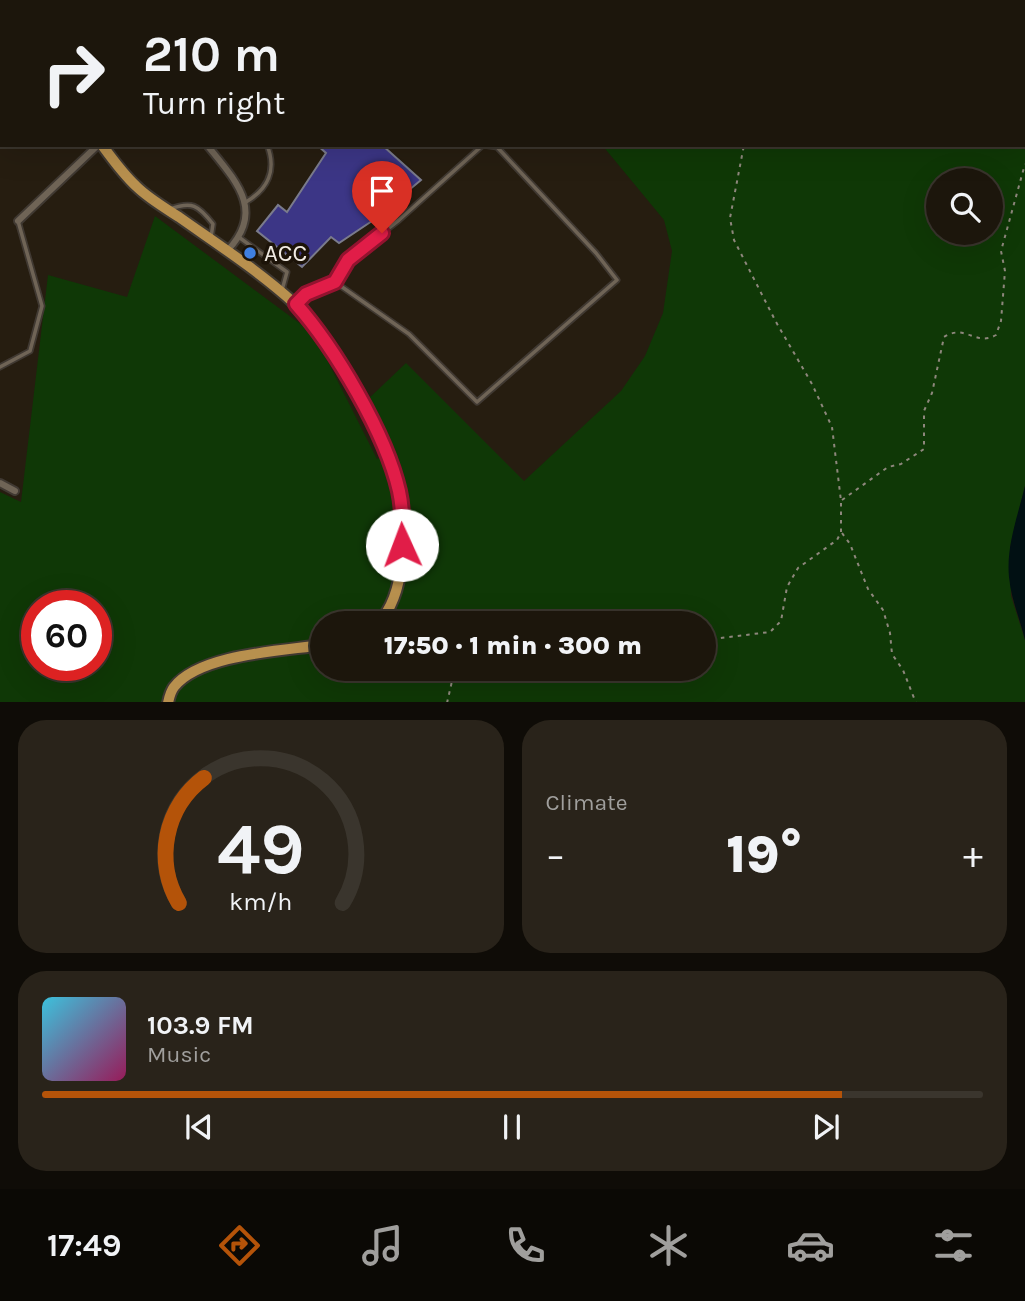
<!DOCTYPE html>
<meta charset="utf-8">
<style>
body{margin:0;font-family:Karla,sans-serif;background:#29231a;color:#f1f3f6;height:100vh;display:flex;flex-direction:column;font-size:26px;white-space:nowrap}
*{box-sizing:border-box;margin:0}
p{font-size:23px;color:#a09f9d}
.icon{flex:none;width:38px;height:38px;fill:none;stroke:currentColor;stroke-width:2;stroke-linecap:round;stroke-linejoin:round}
.map{position:relative;height:702px;overflow:hidden}
.drawer{display:flex;flex-direction:column;gap:18px;padding:18px;background:#0f0c07;flex:1}
.drawer>*{flex:none}
.banner{position:absolute;left:0px;top:0px;width:1026px;height:147px;box-shadow:0 7px 28px #0002,0 0 0 2px #3a352d;background:#1c160c;color:#f1f3f6;overflow:hidden}
.buttons{position:absolute;left:926px;top:168px;display:grid;gap:14px}
.buttons a{display:grid;place-items:center;width:77px;height:77px;border-radius:50%;background:#1c160c;box-shadow:0 7px 28px #0002,0 0 0 2px #3a352d;font-size:35px}
.speed{position:absolute;left:21px;top:590px;display:flex;gap:14px;font-size:35px;font-weight:700;text-align:center}
.speed>*{display:grid;place-content:center;width:91px;height:91px;border-radius:50%;background:#1c160c;box-shadow:0 7px 28px #0002,0 0 0 2px #3a352d;line-height:1}
.speed .limit{border:10px solid #d22;background:#fff;color:#111}
.pin{position:absolute;display:grid;place-items:center;width:60px;height:60px;color:#fff;margin:-72px -30px;border-radius:50% 50% 50% 0;rotate:-45deg;box-shadow:0 0 7px #0007}
.pin .icon{rotate:45deg}
.me{position:absolute;width:77px;margin:-38px;rotate:358deg;stroke-linejoin:round;filter:drop-shadow(0 0 5px #0008)}
.turn{display:flex;align-items:center;gap:24px;height:147px;padding:0 28px;font-size:32px}
.turn .icon{width:91px;height:91px;stroke-width:2.5}
.turn b{display:block;font-size:49px;line-height:60px}
.big{font-size:52px;font-weight:800;line-height:1.1}
.drawer .card{flex:1;display:flex;flex-direction:column;justify-content:center;gap:10px;min-width:0;padding:0 24px;border-radius:28px;background:#29231a}
.drawer .dial{align-items:center;gap:0}
.dial svg{height:182px;overflow:visible;fill:none;stroke:#3a352d;stroke-width:7;stroke-linecap:round;text-anchor:middle}
.dial text{fill:#f1f3f6;stroke:none}
.song{display:flex;align-items:center;gap:21px}
.cover{width:84px;height:84px;border-radius:10px;background:linear-gradient(135deg,hsl(190 70% 55%),hsl(330 70% 35%))}
.played{height:7px;border-radius:4px;background:linear-gradient(90deg,#b45309 85%,#3a352d 85%)}
.keys{display:flex;justify-content:space-around;direction:ltr}
.heat{display:flex;justify-content:space-between;align-items:center;font-size:38px;direction:ltr}
.drawer .tiles{flex:1;display:grid;gap:18px;grid-template-columns:1fr 1fr}
.card:last-child{grid-column:span 2}
.trip{position:absolute;left:310px;top:611px;width:406px;height:70px;border-radius:35px;background:#1c160c;box-shadow:0 7px 28px #0002,0 0 0 2px #3a352d;font-weight:800;line-height:70px;text-align:center}
.menu{display:flex;height:112px;justify-content:space-around;align-items:center;background:#0b0905;color:#a09f9d}
.menu .icon{width:49px;height:49px}
.menu .current{color:#b45309}
.menu b{font-size:32px;color:#f1f3f6}
.map>svg:first-child{display:block}
.green{fill:#0f3806;fill-rule:evenodd}
.water{fill:#011013}
.building{fill:#3c3686;stroke:#7a7b8c;stroke-width:2}
.lines{fill:none;stroke-linecap:round;stroke-linejoin:round}
.lane-casing{stroke:#403932;stroke-width:7}
.street-casing{stroke:#403932;stroke-width:10}
.primary-casing{stroke:#403932;stroke-width:14}
.path{stroke:#8e877c;stroke-width:2;stroke-dasharray:3.5 5;stroke-linecap:butt}
.lane{stroke:#6f6456;stroke-width:3.5}
.street{stroke:#6f6456;stroke-width:6}
.primary{stroke:#b8904e;stroke-width:10}
.route-casing{stroke:#92132f;stroke-width:18}
.route{stroke:#e11d48;stroke-width:12}
.shop-dot{fill:#3f7fe0;stroke:#1c1308;stroke-width:2.5}
.labels{text-anchor:middle;dominant-baseline:central;stroke-width:7;stroke-linejoin:round;paint-order:stroke}
.poi-label{font-size:24px;fill:#f0eae2;stroke:#1c1308;text-anchor:start}
</style>
<div class="map">
<svg width="1025" height="703" viewBox="0 0 1025 703">
<rect width="100%" height="100%" fill="#261d10"/>
<path class="green" d="M574 0H1025V486L1010 547 1011 596 1025 640V702H0V492L21 502 48 275 127 297 155 216 314 334 377 459 391 452 365 402 406 363 524 481 621 391 645 356 663 313 672 251 664 220 602 145H1024V2H572ZM938 180H990V233H938ZM37 606H96V665H37ZM322 623H704V668H322Z"/>
<path class="water" d="M1025 486V640C1020 619 1011 599 1009 577 1006 547 1018 515 1025 486Z"/>
<path class="building" d="M317 145H382L421 180 372 221 339 243 331 237 302 267 257 231 278 205 287 212 326 153Z"/>
<g class="lines">
<g class="lane-casing">
<g id="lane">
<path d="M275 0 279 2"/>
<path d="M341 2V0"/>
<path d="M366 2 367 0"/>
<path d="M246 202C268 189 277 170 267 145"/>
<path d="M170 209C192 201 198 205 213 224L211 237"/>
<path d="M240 238 287 272 282 290"/>
<path d="M335 282 409 334 477 402 617 280 596 253 497 147 484 145"/>
<path d="M298 303 306 294 335 282 348 260 399 220 483 145"/>
<path d="M0 367 30 351 42 306 18 221"/>
</g>
</g>
<g class="street-casing">
<g id="street">
<path d="M242 2 243 0"/>
<path d="M0 65 2 66"/>
<path d="M0 129 2 128"/>
<path d="M207 145C236 181 266 211 227 251"/>
<path d="M18 221 98 145"/>
<path d="M0 483 15 491"/>
</g>
</g>
<g class="primary-casing">
<g id="primary">
<path d="M0 7 2 8"/>
<path d="M102 145C113 160 123 174 136 186 148 198 165 208 179 217 217 244 259 271 294 303 330 336 388 443 399 491 407 528 406 596 378 623"/>
<path d="M168 703C169 698 171 691 174 687 200 654 282 651 322 645"/>
</g>
</g>
<g class="path">
<path d="M736 0 737 2"/>
<path d="M842 500 888 467 901 464 924 449V411L932 393 944 337C966 323 975 347 996 335L1001 321 1005 271 1001 251 1025 164"/>
<path d="M842 533 850 544 868 589 883 610 890 633 892 654 903 670 916 703"/>
<path d="M704 640 770 632 781 621 787 587 798 568 837 540 841 532V501L832 427 812 384 776 322 734 240 730 218 744 145"/>
<path d="M447 703 455 668"/>
</g>
<use href="#lane" class="lane"/>
<use href="#street" class="street"/>
<use href="#primary" class="primary"/>
</g>
<g class="lines">
<g class="route-casing">
<path id="route" d="M382 233 348 260 335 282 306 294 296 304C335 348 386 434 399 491 403 509 403 527 402 545"/>
</g>
<use href="#route" class="route"/>
</g>
<circle class="shop-dot" cx="250" cy="253" r="7"/>
<g class="labels">
<g class="poi-label">
<text x="264" y="253">ACC</text>
</g>
</g>
</svg>
<div class="buttons">
<a><svg class="icon" aria-label="search" viewBox="0 0 24 24"><circle cx="10" cy="10" r="6"/><path d="M15 15l6 6"/></svg></a>
</div>
<div class="speed"><div class="limit">60</div></div>
<div class="pin" style="left:382px;top:233px;background:#d93025"><svg class="icon" aria-label="arrive" viewBox="0 0 24 24"><path d="M6 21V4h12l-3 4 3 4H6"/></svg></div>
<svg class="me" style="left:402px;top:545px" viewBox="-20 -20 40 40"><circle r="19" fill="#fff"/><path d="M0-13L10 11 0 6-10 11z" fill="#e11d48"/></svg>
<div class="trip">17:50 · 1 min · 300 m</div>
<div class="banner">
<div class="turn"><svg class="icon" aria-label="right" viewBox="0 0 24 24"><path d="M7 20v-9h11M14 6l5 5-5 5"/></svg><div><b>210 m</b>Turn right</div></div>
</div>
</div>
<section class="drawer">
<div class="tiles">
<div class="card dial"><svg viewBox="0 0 100 80">
<path d="M14 69A42 42 0 1 1 86 69"/>
<path d="M14 69A42 42 0 0 1 25 14" stroke="#b45309"/>
<text x="50" y="56" font-size="32" font-weight="700">49</text>
<text x="50" y="72" font-size="11">km/h</text>
</svg></div>
<div class="card"><p>Climate</p>
<div class="heat"><a>−</a><b class="big">19°</b><a>+</a></div>
</div>
<div class="card">
<div class="song"><i class="cover"></i><div><b>103.9 FM</b><p>Music</p></div></div>
<div class="played"></div>
<div class="keys"><svg class="icon" aria-label="previous" viewBox="0 0 24 24"><path d="M18 5L8 12l10 7zM5 5v14"/></svg><svg class="icon" aria-label="pause" viewBox="0 0 24 24"><path d="M8 5v14M16 5v14"/></svg><svg class="icon" aria-label="next" viewBox="0 0 24 24"><path d="M6 5l10 7-10 7zM19 5v14"/></svg></div>
</div>
</div>
</section>
<nav class="menu">
<b>17:49</b>
<svg class="icon current" aria-label="directions" viewBox="0 0 24 24"><path d="M12 3l9 9-9 9-9-9zM9 14v-3h6M13 9l2 2-2 2"/></svg>
<svg class="icon" aria-label="music" viewBox="0 0 24 24"><path d="M9 18V5l10-2v13"/><circle cx="6" cy="18" r="3"/><circle cx="16" cy="16" r="3"/></svg>
<svg class="icon" aria-label="phone" viewBox="0 0 24 24"><path d="M5 4h4l2 5-3 2q2 4 5 5l2-3 5 2v4C11 20 4 13 5 4z"/></svg>
<svg class="icon" aria-label="climate" viewBox="0 0 24 24"><path d="M12 3v18M4 7l16 10M4 17L20 7"/></svg>
<svg class="icon" aria-label="car" viewBox="0 0 24 24"><path d="M5 17H2v-5l4-1 3-4h7l3 4 3 1v5h-3M9 17h6M6 11h13"/><circle cx="7" cy="17" r="2"/><circle cx="17" cy="17" r="2"/></svg>
<svg class="icon" aria-label="filters" viewBox="0 0 24 24"><path d="M4 7h16M4 17h16"/><circle cx="9" cy="7" r="2"/><circle cx="15" cy="17" r="2"/></svg>
</nav>
